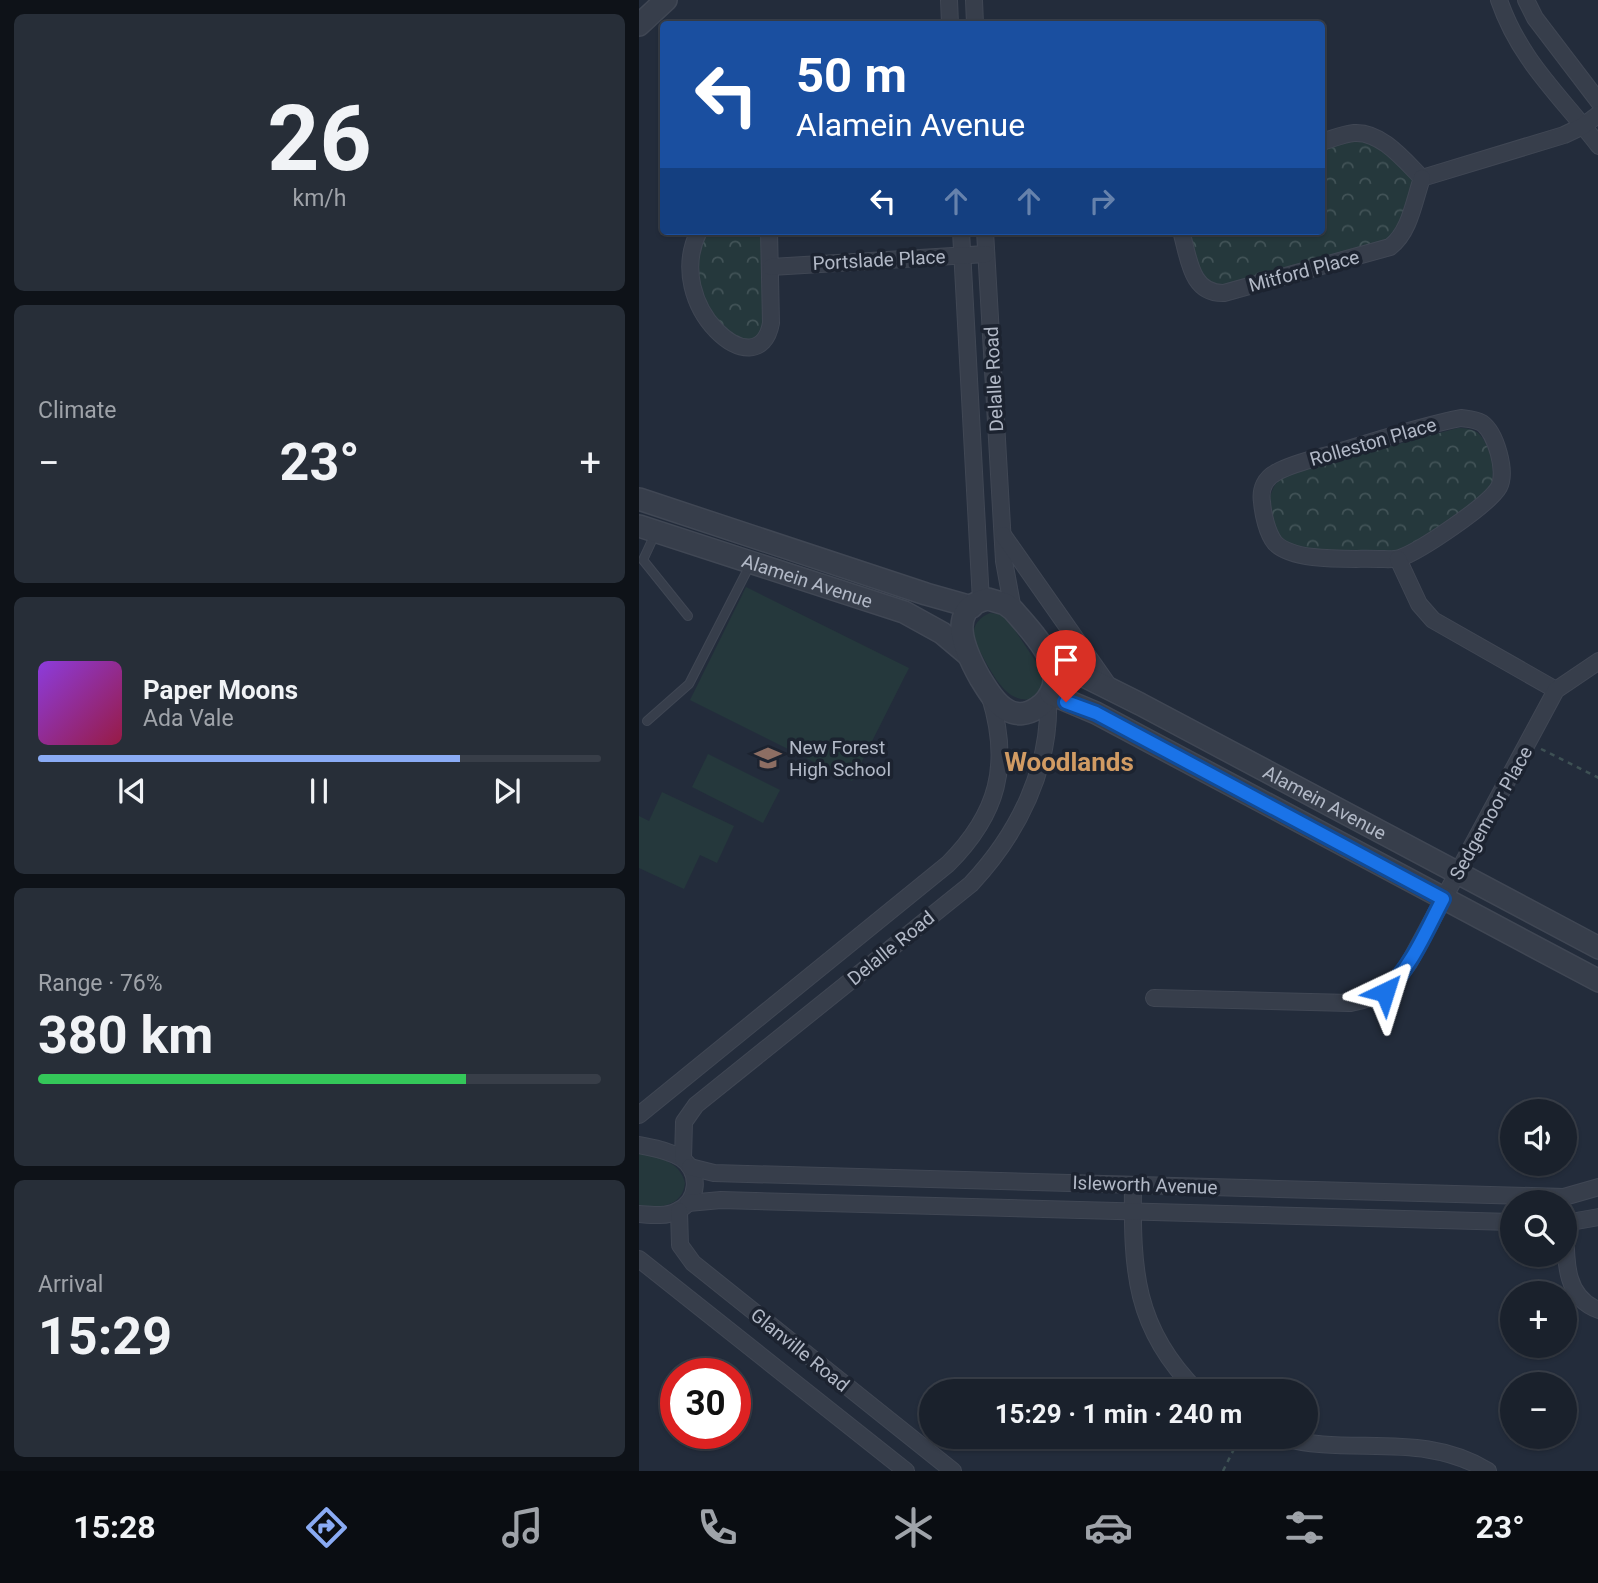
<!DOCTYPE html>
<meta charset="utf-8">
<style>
body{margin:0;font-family:Roboto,sans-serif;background:#272e38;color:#f1f3f6;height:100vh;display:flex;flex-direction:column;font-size:26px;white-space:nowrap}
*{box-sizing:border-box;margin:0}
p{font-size:23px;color:#9fa3a9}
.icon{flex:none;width:38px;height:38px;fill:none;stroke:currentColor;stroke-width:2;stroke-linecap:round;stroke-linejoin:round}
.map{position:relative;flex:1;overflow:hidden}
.panel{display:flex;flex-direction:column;gap:14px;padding:14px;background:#0e1218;width:639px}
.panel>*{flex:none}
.top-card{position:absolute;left:21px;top:21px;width:665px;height:214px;border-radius:7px;box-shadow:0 2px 5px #0004,0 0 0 2px #383e48;background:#1a4fa0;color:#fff;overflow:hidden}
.tools{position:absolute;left:861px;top:1099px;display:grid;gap:14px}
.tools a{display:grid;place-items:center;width:77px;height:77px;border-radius:50%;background:#1a212c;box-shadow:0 2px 5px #0004,0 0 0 2px #383e48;font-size:35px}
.speed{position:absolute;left:21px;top:1358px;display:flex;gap:14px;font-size:35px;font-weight:700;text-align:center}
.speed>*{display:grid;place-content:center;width:91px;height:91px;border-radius:50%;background:#1a212c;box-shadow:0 2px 5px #0004,0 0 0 2px #383e48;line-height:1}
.speed .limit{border:10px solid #d22;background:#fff;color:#111}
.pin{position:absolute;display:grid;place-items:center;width:60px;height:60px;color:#fff;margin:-72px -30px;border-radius:50% 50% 50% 0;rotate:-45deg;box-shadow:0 0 7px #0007}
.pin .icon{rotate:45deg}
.me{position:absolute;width:77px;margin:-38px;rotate:41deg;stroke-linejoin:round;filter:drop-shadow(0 0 5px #0008)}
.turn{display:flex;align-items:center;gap:24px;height:147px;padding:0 21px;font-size:32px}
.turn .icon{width:91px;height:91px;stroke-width:2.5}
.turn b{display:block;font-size:49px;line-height:60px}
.lanes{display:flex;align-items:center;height:66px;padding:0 21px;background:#0003;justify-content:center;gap:35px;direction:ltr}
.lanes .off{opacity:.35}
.big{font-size:52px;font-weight:700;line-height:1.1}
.panel .widget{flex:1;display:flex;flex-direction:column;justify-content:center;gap:10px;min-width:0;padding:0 24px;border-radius:10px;background:#272e38}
.panel .dial{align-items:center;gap:0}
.dial b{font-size:91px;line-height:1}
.song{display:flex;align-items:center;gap:21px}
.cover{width:84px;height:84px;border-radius:10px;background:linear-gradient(135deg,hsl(270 70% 55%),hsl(340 70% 35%))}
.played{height:7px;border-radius:4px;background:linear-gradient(90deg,#8aabf4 75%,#383e48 75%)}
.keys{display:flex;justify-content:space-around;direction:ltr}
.heat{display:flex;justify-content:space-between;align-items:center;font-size:38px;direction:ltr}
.charge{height:10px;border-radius:5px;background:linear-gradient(90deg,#34c759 76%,#383e48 0)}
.trip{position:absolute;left:280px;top:1379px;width:399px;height:70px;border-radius:35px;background:#1a212c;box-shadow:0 2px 5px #0004,0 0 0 2px #383e48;font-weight:700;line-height:70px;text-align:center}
.dock{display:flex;height:112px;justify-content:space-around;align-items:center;background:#0a0d12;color:#9fa3a9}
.dock .icon{width:49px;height:49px}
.dock .current{color:#8aabf4}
.dock b{font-size:32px;color:#f1f3f6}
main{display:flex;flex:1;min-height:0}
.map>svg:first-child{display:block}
.green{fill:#25383c}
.park{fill:url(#park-crowns)}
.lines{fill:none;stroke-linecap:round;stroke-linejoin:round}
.service-casing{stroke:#404754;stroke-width:10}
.minor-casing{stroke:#404754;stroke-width:18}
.tertiary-casing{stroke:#404754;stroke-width:24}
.path{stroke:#3e5154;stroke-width:2.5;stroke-dasharray:5 5;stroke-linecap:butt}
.service{stroke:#373e4b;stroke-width:8}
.minor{stroke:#373e4b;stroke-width:16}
.tertiary{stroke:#373e4b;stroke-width:21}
.route-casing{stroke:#114b97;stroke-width:18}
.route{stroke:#1a73e8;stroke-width:12}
.labels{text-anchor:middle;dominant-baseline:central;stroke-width:7;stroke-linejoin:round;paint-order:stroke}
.street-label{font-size:19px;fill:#b2b9c7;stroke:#1c2330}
.poi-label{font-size:19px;fill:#b2b9c7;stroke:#1c2330;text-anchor:start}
.district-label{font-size:26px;font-weight:bold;fill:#d19b63;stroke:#1c2330}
</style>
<main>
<section class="panel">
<div class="widget dial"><b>26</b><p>km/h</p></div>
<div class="widget"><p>Climate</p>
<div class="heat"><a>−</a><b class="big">23°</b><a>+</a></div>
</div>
<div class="widget">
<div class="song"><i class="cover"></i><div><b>Paper Moons</b><p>Ada Vale</p></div></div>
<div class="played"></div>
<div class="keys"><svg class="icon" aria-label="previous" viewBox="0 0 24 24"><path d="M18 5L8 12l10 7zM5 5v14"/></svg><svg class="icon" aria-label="pause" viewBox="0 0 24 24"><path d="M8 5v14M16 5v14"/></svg><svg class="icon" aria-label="next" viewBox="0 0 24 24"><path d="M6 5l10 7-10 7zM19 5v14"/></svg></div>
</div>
<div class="widget"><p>Range · 76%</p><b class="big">380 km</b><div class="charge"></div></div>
<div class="widget"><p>Arrival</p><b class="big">15:29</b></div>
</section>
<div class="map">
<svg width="960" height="1471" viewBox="0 0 960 1471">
<defs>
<pattern id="park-crowns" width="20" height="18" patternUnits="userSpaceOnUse" patternTransform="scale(1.75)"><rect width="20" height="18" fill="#25383c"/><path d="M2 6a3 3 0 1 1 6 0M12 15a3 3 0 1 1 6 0" fill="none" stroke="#425357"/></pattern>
</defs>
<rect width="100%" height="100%" fill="#232c3b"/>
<g class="green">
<path d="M107 587 270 668 213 781 51 700Z"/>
<path d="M351 613 360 614 368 618 403 671C407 682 403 690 395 698 366 708 350 666 337 645 331 631 336 619 351 613Z"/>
<path d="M69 754 141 790 124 823 53 787Z"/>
<path d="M23 792 95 826 78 863 61 855 45 889 0 868V816L10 821Z"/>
<path d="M0 1153C19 1157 41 1161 46 1183 43 1207 21 1208 0 1207Z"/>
</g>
<g class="park">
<path d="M716 139 734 142 772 175 774 192 756 237 701 257 577 287 562 274 550 231H682L683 148Z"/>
<path d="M66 231H126L127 328 121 337 102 341 74 319 59 285 60 249Z"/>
<path d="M819 428C827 428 834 429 840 434 853 446 858 479 850 494L767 551 738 553 659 548C628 540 619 492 647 474Z"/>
</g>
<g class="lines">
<g class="service-casing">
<g id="service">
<path d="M17 532 4 560 49 616"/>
<path d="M8 721 50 684 112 563"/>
</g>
</g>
<g class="minor-casing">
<g id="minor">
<path d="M310 0 311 24"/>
<path d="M335 0 336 24"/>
<path d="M860 0C881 61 922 96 960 146"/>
<path d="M887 0 896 18 960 102"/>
<path d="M682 142C693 139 704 134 715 133 742 131 765 160 783 178"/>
<path d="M783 178 925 135 944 126 960 114"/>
<path d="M60 231C22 306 120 390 132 323L130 231"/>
<path d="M322 231 342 601"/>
<path d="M346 231 365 561 374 610"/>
<path d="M542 231C550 257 551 294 585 293L751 247C771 232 775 201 783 178"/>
<path d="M132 267 347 254"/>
<path d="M822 418C830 419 836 419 843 423 857 433 868 472 860 487 850 505 781 551 761 558 755 560 746 559 740 559 713 558 656 563 636 543 628 533 624 514 623 502 621 489 626 478 638 472 656 462 679 458 699 452 739 440 781 426 822 418Z"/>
<path d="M364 535 472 689"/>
<path d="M759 559 780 604 794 620 917 690"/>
<path d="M515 998 711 1003C742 998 753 988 770 963L917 690 960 661"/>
<path d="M0 1115 309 864C359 814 372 765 351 697"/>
<path d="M0 1145C14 1148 29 1150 42 1158 62 1172 60 1201 38 1211 27 1217 12 1215 0 1214"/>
<path d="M44 1159 45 1122 57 1105 332 884C379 834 412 768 409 698"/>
<path d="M51 1167 75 1173 925 1197 960 1187"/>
<path d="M494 1185C493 1270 495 1328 558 1391"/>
<path d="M49 1203 82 1200 873 1222"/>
<path d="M40 1211 41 1245 54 1263 314 1471"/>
<path d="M926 1212C928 1248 920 1296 960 1310"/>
<path d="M926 1223 960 1217"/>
<path d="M0 1259 267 1471"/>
<path d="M641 1437C710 1457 783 1430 849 1471"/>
</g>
</g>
<g class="tertiary-casing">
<g id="tertiary">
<path d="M0 25 27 0"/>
<path d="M0 499 287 594 333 607"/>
<path id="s1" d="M0 526 265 612 303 633 328 654"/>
<path d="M349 599 366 604 374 610C391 630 421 659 414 687 411 696 406 703 398 708 389 714 378 716 368 710 356 704 348 689 341 678 327 653 305 608 349 599Z"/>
<path id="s2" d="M411 659 501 704 960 948"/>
<path d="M412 694 457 713 960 981"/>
</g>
</g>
<g class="path">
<path d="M902 749 960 778"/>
<path d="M584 1471 601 1437"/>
</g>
<use href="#service" class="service"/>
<use href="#minor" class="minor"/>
<use href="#tertiary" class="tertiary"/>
</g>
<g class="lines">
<g class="route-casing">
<path id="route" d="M427 702 457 713 804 899C787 931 773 966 746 992"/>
</g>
<use href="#route" class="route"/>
</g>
<defs>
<g id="school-bare" transform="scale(2.1)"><path d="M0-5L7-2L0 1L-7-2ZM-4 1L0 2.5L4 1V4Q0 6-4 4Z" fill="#8d6e63" stroke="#1c2330" stroke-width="2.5" paint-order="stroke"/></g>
</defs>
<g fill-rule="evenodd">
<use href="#school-bare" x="129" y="758"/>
</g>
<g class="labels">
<g class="street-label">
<text transform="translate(240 260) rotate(-3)">Portslade Place</text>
<text transform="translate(665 271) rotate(-15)">Mitford Place</text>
<text transform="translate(355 379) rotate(-93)">Delalle Road</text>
<text transform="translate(734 442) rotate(-16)">Rolleston Place</text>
<text stroke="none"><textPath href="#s1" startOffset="177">Alamein Avenue</textPath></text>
<text stroke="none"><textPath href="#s2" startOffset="310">Alamein Avenue</textPath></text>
<text transform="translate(852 813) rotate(-61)">Sedgemoor Place</text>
<text transform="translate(252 948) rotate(-39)">Delalle Road</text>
<text transform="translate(506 1185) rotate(2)">Isleworth Avenue</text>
<text transform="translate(161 1350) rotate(39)">Glanville Road</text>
</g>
<g class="poi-label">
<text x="150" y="747">New Forest<tspan x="150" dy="22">High School</tspan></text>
</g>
<g class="district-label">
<text x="430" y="762">Woodlands</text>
</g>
</g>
</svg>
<div class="tools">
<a><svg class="icon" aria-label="sound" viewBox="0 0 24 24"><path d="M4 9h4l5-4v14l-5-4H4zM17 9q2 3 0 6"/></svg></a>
<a><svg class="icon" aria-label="search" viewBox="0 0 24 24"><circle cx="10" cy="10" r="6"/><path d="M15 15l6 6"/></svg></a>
<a>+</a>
<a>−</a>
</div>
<div class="speed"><div class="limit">30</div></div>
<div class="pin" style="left:427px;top:702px;background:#d93025"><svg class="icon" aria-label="arrive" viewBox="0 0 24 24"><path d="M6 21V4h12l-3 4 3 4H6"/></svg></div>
<svg class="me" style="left:746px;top:992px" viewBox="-20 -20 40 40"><path d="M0-17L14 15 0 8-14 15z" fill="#1a73e8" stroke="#fff" stroke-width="4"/></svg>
<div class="trip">15:29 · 1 min · 240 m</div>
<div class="top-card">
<div class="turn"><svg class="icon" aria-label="left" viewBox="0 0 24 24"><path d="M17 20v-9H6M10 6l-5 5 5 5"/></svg><div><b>50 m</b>Alamein Avenue</div></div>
<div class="lanes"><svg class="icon" aria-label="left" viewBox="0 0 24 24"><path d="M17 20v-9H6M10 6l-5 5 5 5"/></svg><svg class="icon off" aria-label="ahead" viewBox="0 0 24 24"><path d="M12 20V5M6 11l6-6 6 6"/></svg><svg class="icon off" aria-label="ahead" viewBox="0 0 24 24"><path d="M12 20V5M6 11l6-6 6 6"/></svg><svg class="icon off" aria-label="right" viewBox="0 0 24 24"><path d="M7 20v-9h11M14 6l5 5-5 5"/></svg></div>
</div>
</div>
</main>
<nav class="dock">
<b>15:28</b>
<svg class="icon current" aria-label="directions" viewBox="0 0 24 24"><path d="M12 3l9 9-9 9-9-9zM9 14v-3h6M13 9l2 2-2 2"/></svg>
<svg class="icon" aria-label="music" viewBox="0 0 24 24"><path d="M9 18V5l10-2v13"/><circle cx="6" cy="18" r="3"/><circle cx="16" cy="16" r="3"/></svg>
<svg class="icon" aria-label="phone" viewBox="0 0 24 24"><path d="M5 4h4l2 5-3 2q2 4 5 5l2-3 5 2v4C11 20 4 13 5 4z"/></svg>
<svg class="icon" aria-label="climate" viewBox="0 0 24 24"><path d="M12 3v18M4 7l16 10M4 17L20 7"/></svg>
<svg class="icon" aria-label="car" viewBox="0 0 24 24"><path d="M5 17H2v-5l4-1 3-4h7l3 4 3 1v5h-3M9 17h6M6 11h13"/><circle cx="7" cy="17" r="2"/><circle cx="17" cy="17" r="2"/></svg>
<svg class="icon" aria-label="filters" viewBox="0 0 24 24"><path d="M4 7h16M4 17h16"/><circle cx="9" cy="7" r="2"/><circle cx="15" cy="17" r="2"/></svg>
<b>23°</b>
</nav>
